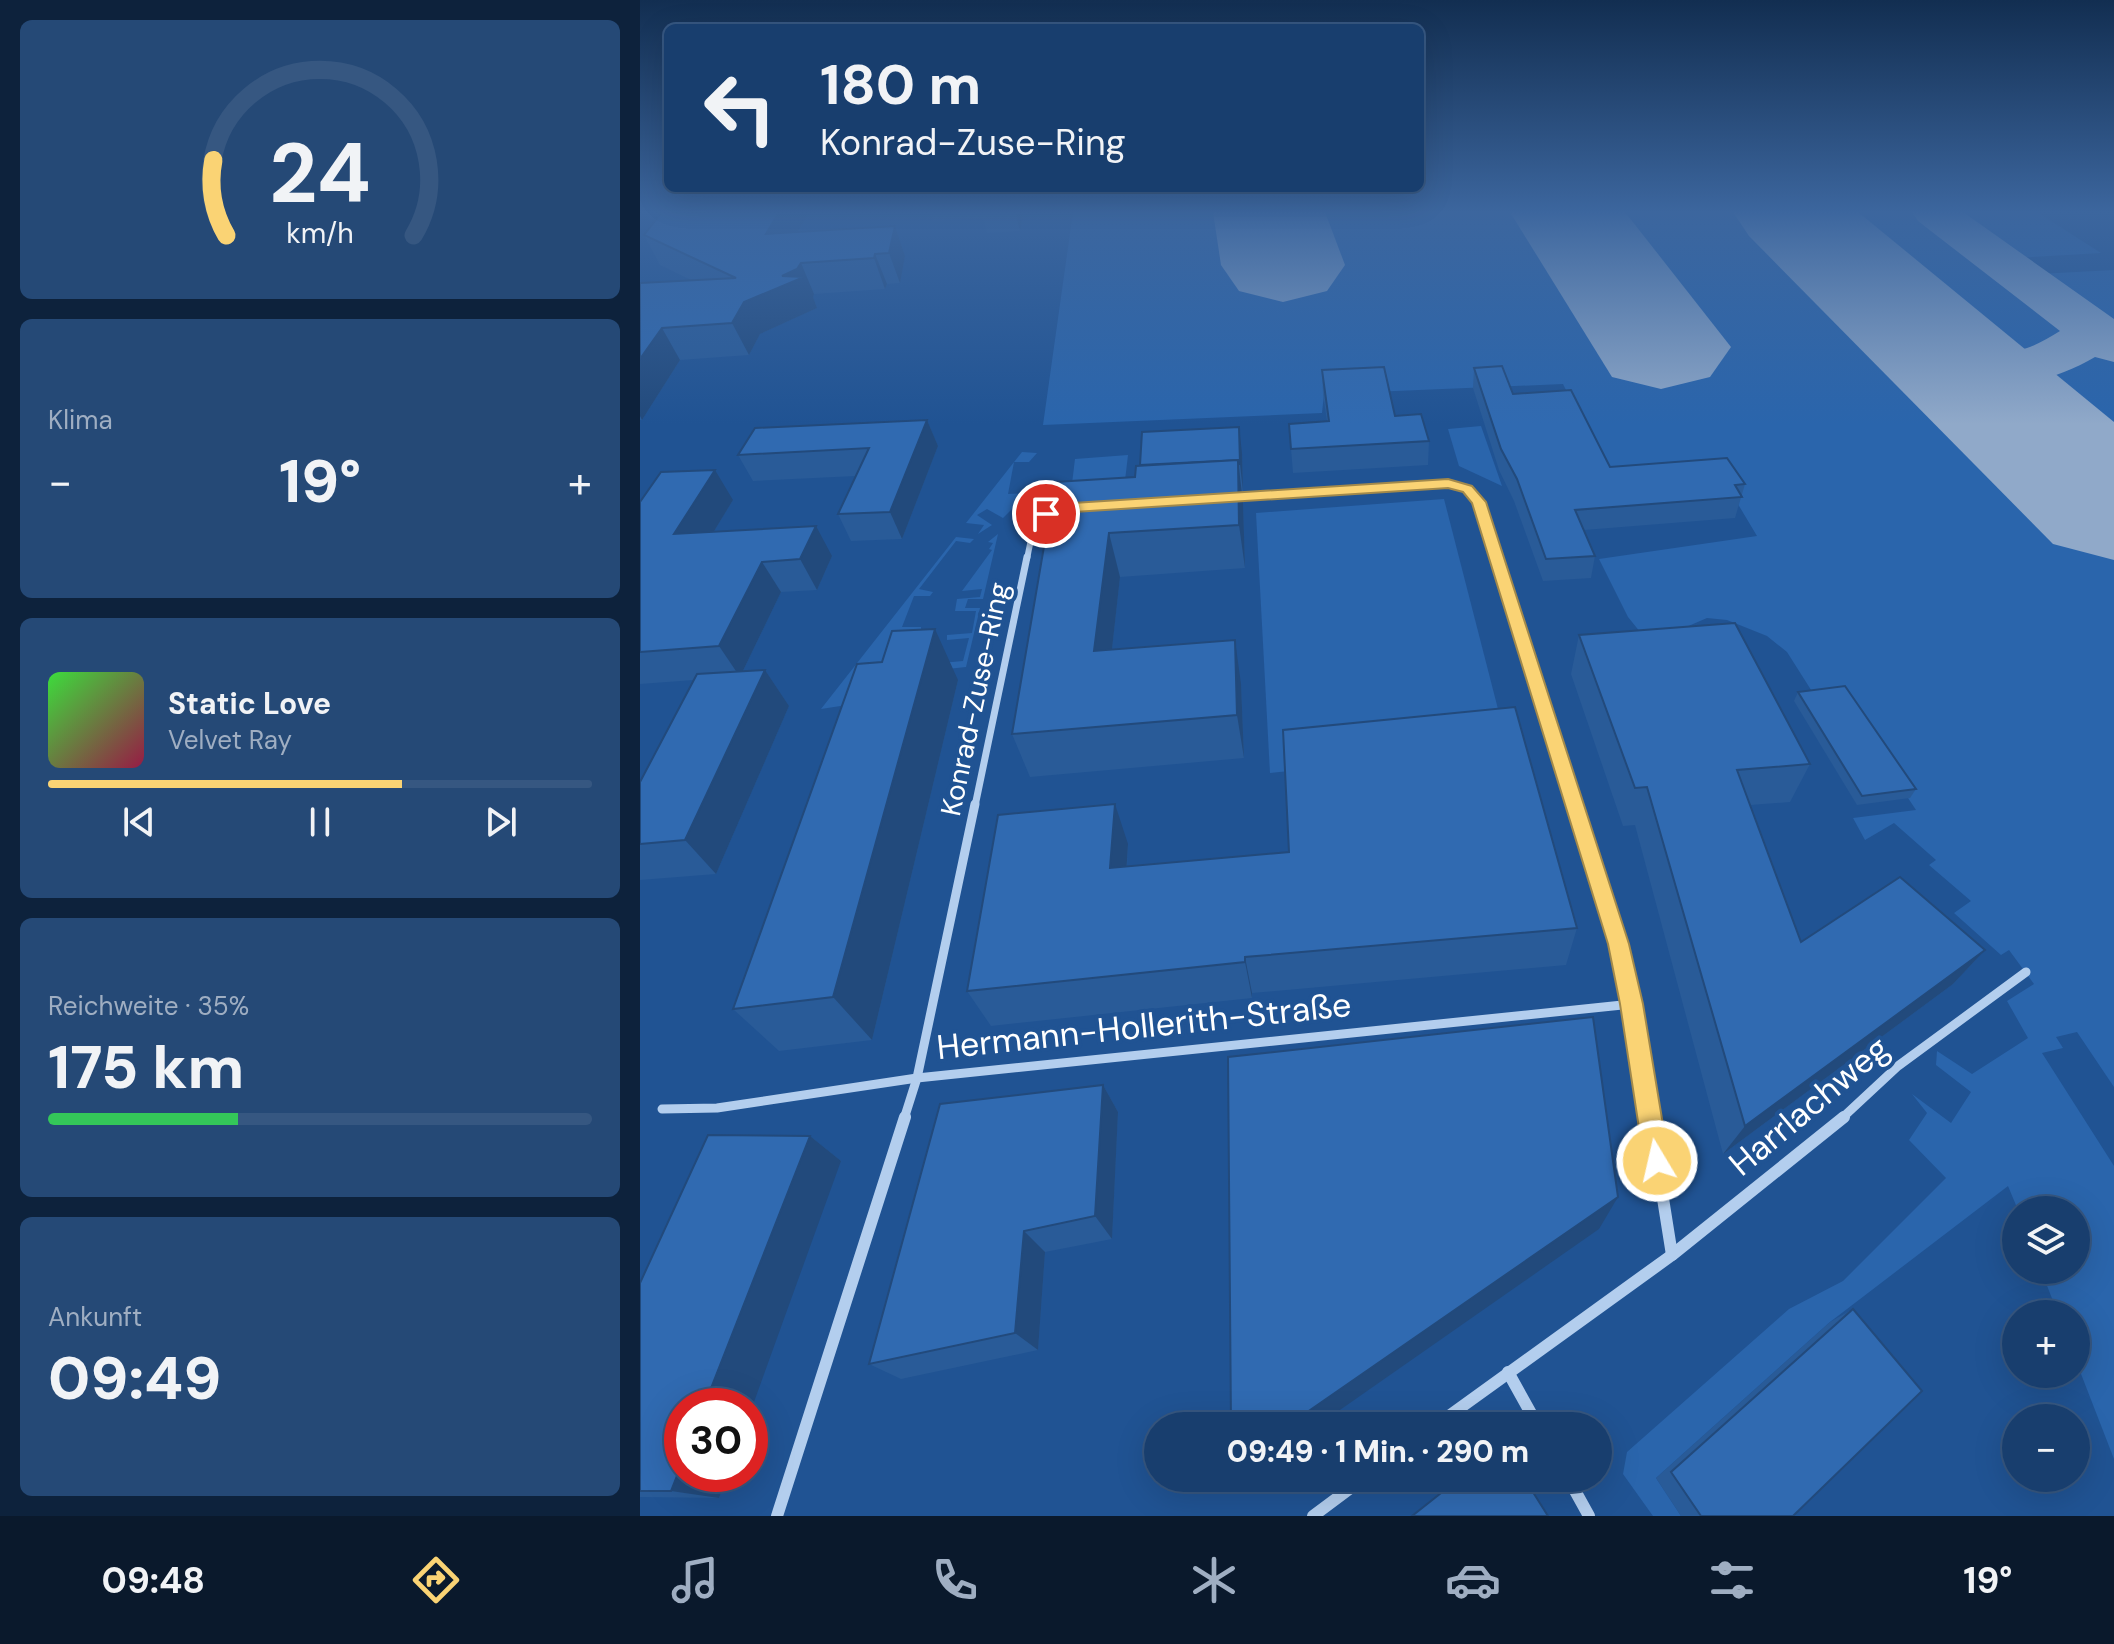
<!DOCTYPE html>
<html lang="de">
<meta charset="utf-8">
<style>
body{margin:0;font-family:"DM Sans",sans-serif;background:#254976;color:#f1f3f6;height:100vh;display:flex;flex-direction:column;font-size:30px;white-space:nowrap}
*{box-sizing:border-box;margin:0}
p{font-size:26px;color:#9faec2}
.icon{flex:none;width:44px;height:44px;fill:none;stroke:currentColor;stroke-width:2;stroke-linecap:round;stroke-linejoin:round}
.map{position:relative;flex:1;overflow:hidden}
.sheet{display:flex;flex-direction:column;gap:20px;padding:20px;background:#0d223c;width:640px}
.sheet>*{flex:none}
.top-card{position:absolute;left:24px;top:24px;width:760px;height:168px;border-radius:12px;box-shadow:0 8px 32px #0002,0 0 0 2px #365781;background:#183e6e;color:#f1f3f6;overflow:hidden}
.controls{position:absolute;left:1362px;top:1196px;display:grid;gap:16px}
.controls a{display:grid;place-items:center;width:88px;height:88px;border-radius:50%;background:#183e6e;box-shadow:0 8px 32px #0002,0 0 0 2px #365781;font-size:40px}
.speed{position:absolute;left:24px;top:1388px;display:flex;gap:16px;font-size:40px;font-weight:700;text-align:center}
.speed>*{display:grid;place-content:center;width:104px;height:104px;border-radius:50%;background:#183e6e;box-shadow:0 8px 32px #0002,0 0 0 2px #365781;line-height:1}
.speed .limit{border:12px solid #d22;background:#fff;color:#111}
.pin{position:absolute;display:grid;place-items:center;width:68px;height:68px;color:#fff;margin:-34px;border:4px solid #fff;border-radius:50%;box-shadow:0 2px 8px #0007}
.me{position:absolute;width:88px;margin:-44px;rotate:351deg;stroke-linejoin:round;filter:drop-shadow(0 0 6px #0008)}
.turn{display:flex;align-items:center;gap:28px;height:168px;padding:0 24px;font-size:36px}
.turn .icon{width:104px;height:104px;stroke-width:2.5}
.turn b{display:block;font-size:56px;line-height:68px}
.big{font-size:60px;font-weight:800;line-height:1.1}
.sheet .tile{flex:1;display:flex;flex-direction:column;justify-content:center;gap:12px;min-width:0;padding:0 28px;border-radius:12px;background:#254976}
.sheet .dial{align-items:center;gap:0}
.dial svg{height:208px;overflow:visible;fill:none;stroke:#365781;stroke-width:7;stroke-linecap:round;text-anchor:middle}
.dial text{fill:#f1f3f6;stroke:none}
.song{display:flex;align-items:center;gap:24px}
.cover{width:96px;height:96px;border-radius:12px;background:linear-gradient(135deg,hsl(120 70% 55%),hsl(340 70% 35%))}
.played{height:8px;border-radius:4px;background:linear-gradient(90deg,#fad374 65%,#365781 65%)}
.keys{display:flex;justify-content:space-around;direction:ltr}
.heat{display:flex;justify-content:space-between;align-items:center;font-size:44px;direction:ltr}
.charge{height:12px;border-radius:6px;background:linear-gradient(90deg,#34c759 35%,#365781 0)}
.trip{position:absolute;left:504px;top:1412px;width:468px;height:80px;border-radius:40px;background:#183e6e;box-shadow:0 8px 32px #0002,0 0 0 2px #365781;font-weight:800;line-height:80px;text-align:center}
.tab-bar{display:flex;height:128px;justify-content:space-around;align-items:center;background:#0a192c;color:#9faec2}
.tab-bar .icon{width:56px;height:56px}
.tab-bar .current{color:#fad374}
.tab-bar b{font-size:36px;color:#f1f3f6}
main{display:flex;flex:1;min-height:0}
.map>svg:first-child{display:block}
.green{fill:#2a65ac}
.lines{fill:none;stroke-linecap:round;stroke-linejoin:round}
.taxiway{fill:#90a9c9;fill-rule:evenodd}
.runway{fill:#90a9c9;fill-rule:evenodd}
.street-far3{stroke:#b3ceee;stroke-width:6}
.street-far2{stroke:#b3ceee;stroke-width:7}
.street-far1{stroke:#b3ceee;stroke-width:9}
.street{stroke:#b3ceee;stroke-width:12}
.wall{fill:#295b98}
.shaded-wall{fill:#224a7c}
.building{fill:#306ab1;stroke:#224a7c;stroke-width:2}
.route{fill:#fad374;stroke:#a2894b;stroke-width:2}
.labels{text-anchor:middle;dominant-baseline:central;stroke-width:8;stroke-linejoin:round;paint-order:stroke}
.street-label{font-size:28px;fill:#fff;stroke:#205393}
.near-street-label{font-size:34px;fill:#fff;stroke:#205393}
</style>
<main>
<section class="sheet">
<div class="tile dial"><svg viewBox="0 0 100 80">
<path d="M14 69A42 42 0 1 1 86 69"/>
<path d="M14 69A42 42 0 0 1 9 40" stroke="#fad374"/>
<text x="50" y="56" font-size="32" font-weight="700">24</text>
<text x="50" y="72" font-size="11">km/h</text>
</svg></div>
<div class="tile"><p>Klima</p>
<div class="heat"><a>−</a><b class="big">19°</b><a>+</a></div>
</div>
<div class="tile">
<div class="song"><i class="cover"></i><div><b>Static Love</b><p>Velvet Ray</p></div></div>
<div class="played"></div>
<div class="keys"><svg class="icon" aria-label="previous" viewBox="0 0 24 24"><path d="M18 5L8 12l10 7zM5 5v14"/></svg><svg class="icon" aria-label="pause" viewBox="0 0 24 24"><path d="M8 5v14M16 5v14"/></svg><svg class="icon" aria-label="next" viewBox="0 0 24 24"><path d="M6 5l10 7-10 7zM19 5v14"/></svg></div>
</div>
<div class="tile"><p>Reichweite · 35%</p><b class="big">175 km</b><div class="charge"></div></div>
<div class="tile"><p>Ankunft</p><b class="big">09:49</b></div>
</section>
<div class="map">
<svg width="1474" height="1516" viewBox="0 0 1474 1516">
<rect width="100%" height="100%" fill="#205393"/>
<g class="green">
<path d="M433 212H1118L1474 554V1087L1437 1032 1416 1037 1423 1048 1402 1053 1474 1166V1459L1436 1361V1314H1418L1401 1270H1436V1210H1378L1368 1186 1190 1322 1016 1478 1041 1516H1013L983 1474 987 1452 1149 1309 1203 1281 1306 1178 1269 1140 1287 1113 1272 1094 1311 1123 1331 1092 1296 1065 1297 1051 1332 1074 1388 1038 1367 1001 1394 984 1369 950 1361 955 1314 913 1331 901 1289 865 1296 860 1254 823 1225 840 1213 818 1276 810 1200 696 1173 693 1147 652 1127 636 1087 620 1067 618 1009 643 988 617 959 559 1117 536 1077 469 969 477 923 384 684 394 682 413 403 425Z"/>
<path d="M1180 212H1281L1428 322 1431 333 1408 347 1383 353 1336 344Z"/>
<path d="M1307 212H1397L1461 253 1377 258 1366 255Z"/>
<path d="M1474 270V334L1396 277 1398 274Z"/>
<path d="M1463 353 1474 358V465L1388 391 1448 354Z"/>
<path d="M841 426 862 486 819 466 808 429Z"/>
<path d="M382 452 397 453 389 462H374L368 494 391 493 390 499 377 504 363 518 347 509 337 515 352 525 338 534 344 525 326 523Z"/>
<path d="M488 455 484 489 431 492 435 459Z"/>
<path d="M804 499 868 748 630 773 616 513Z"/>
<path d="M358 534 343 599H328L325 608H340L326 667 298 670 301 663 323 661 329 638 307 640V635L332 633 336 611H315L317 599 340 597 342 589 322 591 352 550 349 549 353 543 348 542Z"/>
<path d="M316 537 334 539 330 543 316 541 279 589 293 592 290 596H274L262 627H281V631L247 672 207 705 181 709Z"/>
</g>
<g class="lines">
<path class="taxiway" d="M1272 212H1323L1474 319V362L1455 357C1403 388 1343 394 1290 362 1274 353 1259 343 1248 327L1256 316C1262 314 1269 311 1275 311 1311 310 1334 360 1380 350 1394 347 1408 338 1420 331L1278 221Z"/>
<g class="runway">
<path d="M573 212H685L705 265 687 291 643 302 599 291 581 265Z"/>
<path d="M870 212H985L1091 347 1070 377 1021 389 972 377Z"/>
<path d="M1093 212H1218L1474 422V560L1413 544 1109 236Z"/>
</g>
<g class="street-far3">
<path d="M593 497 808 484 827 489 839 502 857 559"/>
<path d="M387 559C392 535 392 517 420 511"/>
</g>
<g class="street-far2">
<path d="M856 557 934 806"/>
<path d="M335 806 387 557"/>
</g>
<g class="street-far1">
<path d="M934 804 978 944 992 1004 1010 1119"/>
<path d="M22 1109 77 1108 277 1078 992 1004"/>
<path d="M264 1119 277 1078 335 804"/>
<path d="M1201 1119 1258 1066 1386 972"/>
</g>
<g class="street">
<path d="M1010 1117 1032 1255"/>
<path d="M868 1372 898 1426"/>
<path d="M795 1426 1032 1255 1204 1117"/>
<path d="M928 1478 949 1516"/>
<path d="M137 1516 265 1117"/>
<path d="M673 1516 724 1478"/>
</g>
</g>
<g class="wall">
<path d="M290 212H384L380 231 347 233 343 218 293 221Z"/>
<path d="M167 216 158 232 255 226 265 256 260 283 247 284 245 289 174 294 173 297 177 308 120 334 109 355 40 360 2 420H0V283L51 280 20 265 4 235Z"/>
<path d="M834 368 873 394 970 467 1105 484 1095 518 944 530 955 556 951 578 903 581 874 501 859 470 833 388Z"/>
<path d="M682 370 755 416 789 441 788 465 653 473 649 424 687 421 683 394Z"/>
<path d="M287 420 298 446 262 539 211 541 198 514 216 476 113 481 98 455Z"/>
<path d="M602 453 603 491H602L603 503 605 568 480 577 472 649 601 684 604 758 390 777 372 734 495 477Z"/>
<path d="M93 500 74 531 192 556 177 590 141 592 103 671 125 670 149 706 76 874 0 880V782L54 680 0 684V502Z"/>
<path d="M939 635 1170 764 1150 802 1110 805 1161 942 1345 950 1313 984 1083 1154 995 825 983 826 931 674Z"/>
<path d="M318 680 232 1040 139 1051 93 1009Z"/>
<path d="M1158 692 1276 789 1270 798 1217 805 1154 701Z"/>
<path d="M488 844 487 867 937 928 926 965 612 993V998L351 1026 327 991Z"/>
<path d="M463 1085 478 1112 472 1239 405 1252 398 1350 261 1379 229 1364Z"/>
<path d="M170 1136 201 1161 42 1474H88L79 1498 0 1497V1283Z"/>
<path d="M1213 1309 1153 1516H1041L1016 1478 1190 1322Z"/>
</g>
<g class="shaded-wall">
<path d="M139 212H166L167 216 139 264 126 234Z"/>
<path d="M375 212H384L380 231Z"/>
<path d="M255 226 265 256 260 283 249 253Z"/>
<path d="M235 254 247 284 245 289 234 258Z"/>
<path d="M161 263 174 294 173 297 177 308 120 334 109 355 92 323 104 302Z"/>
<path d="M22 328 40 360 2 420 0 416V359Z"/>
<path d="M287 420 298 446 262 539 250 512Z"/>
<path d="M599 427 602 453 603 491 600 464Z"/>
<path d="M598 460 603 503 605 568 599 525Z"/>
<path d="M75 470 93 500 54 564 34 534Z"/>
<path d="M176 526 192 556 177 590 160 559Z"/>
<path d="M469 533 480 577 467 694 454 651Z"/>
<path d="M122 562 141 592 100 677 79 646Z"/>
<path d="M295 629 318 680 232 1040 193 997Z"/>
<path d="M595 640 601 684 604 758 597 715Z"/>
<path d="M125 670 149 706 76 874 45 840Z"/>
<path d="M475 804 488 844 484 907 470 868Z"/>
<path d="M1345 950 1313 984 1083 1154 1105 1126Z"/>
<path d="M605 957 612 993V998L605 962Z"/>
<path d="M463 1085 478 1112 472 1239 455 1216Z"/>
<path d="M170 1136 201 1161 110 1413V1406H64Z"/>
<path d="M978 1197 959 1229 677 1426H647Z"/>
<path d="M384 1231 405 1252 398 1350 375 1333Z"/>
<path d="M42 1463V1474H88L79 1498 31 1491Z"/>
</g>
<g class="building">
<path d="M22 212H139L126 234 255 226 249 253 235 254 234 258 161 263 157 269 142 276 164 277 104 302 92 323 22 328 0 359V283L96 278 4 235Z"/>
<path d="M862 366 873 394 931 390 970 467 1087 458 1105 484 1095 485 1102 497 935 510 955 556 906 559 877 479 861 449 834 368Z"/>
<path d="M744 367 755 416 781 414 789 441 651 449 649 424 689 421 682 370Z"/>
<path d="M287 420 250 512 198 514 229 448 98 455 115 428Z"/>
<path d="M599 427 600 464H598V460L500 465 502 432Z"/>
<path d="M598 460 599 525 469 533 454 651 595 640 597 715 372 734 415 482 495 477 496 466Z"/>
<path d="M75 470 34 534 176 526 160 559 122 562 79 646 0 652V502L21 472Z"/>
<path d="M1095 623 1170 764 1097 770 1161 942 1260 877 1345 950 1105 1126 1007 787 995 788 939 635Z"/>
<path d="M295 629 193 997 93 1009 217 664 242 662 252 631Z"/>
<path d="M125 670 45 840 0 844V782L57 674Z"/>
<path d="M1205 686 1276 789 1222 796 1158 692Z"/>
<path d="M875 707 937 928 605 957V962L327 991 358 815 475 804 470 868 649 852 643 730Z"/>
<path d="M953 1017 978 1197 647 1426H591L588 1057Z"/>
<path d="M463 1085 455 1216 384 1231 375 1333 229 1364 300 1104Z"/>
<path d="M68 1135 170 1136 64 1406H42V1463L31 1491H0V1283Z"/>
<path d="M1213 1309 1282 1391 1153 1516H1061L1031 1472Z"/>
<path d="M820 1478H884L908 1516H772Z"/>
</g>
<linearGradient id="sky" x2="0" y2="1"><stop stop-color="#122e51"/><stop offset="0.5" stop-color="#3c669e"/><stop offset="1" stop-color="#3c669e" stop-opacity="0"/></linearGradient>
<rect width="1474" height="424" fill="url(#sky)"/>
<path class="route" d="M808 479 832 486 846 502 989 944 1003 1004 1029 1161 1025 1169 1017 1173 1008 1169 1004 1161 980 1004 968 944 832 503 823 492 808 488 434 512 406 519 399 514 433 503Z"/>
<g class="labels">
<g class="street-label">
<text transform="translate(335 699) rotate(-78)">Konrad-Zuse-Ring</text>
</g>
<g class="near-street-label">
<text transform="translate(504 1026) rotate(-6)">Hermann-Hollerith-Straße</text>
<text transform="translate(1169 1106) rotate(-40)">Harrlachweg</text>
</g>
</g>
</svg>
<div class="controls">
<a><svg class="icon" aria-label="layers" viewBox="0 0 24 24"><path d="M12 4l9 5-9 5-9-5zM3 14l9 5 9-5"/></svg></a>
<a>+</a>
<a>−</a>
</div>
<div class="speed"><div class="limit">30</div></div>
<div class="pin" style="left:406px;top:514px;background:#d93025"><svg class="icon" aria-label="arrive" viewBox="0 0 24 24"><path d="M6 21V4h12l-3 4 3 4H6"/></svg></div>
<svg class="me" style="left:1017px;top:1161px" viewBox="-20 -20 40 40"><circle r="17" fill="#fad374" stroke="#fff" stroke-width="3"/><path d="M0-11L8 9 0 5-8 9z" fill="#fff"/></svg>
<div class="trip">09:49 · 1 Min. · 290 m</div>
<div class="top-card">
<div class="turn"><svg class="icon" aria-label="left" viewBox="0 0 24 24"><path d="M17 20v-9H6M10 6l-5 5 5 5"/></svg><div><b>180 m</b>Konrad-Zuse-Ring</div></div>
</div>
</div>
</main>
<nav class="tab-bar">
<b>09:48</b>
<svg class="icon current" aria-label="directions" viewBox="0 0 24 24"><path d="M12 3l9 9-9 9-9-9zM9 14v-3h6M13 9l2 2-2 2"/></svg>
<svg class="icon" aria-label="music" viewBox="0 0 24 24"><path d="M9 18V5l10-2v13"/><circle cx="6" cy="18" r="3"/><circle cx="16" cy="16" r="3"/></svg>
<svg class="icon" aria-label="phone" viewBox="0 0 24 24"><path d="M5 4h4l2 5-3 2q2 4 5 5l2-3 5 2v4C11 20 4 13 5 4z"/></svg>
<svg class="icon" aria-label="climate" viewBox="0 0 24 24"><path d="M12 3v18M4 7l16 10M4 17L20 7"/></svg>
<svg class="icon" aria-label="car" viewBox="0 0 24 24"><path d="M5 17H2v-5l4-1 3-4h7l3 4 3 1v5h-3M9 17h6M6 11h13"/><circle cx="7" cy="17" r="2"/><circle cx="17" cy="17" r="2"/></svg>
<svg class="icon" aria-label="filters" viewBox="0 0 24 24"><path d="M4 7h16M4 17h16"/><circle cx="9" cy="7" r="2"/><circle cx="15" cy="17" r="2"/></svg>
<b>19°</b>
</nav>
